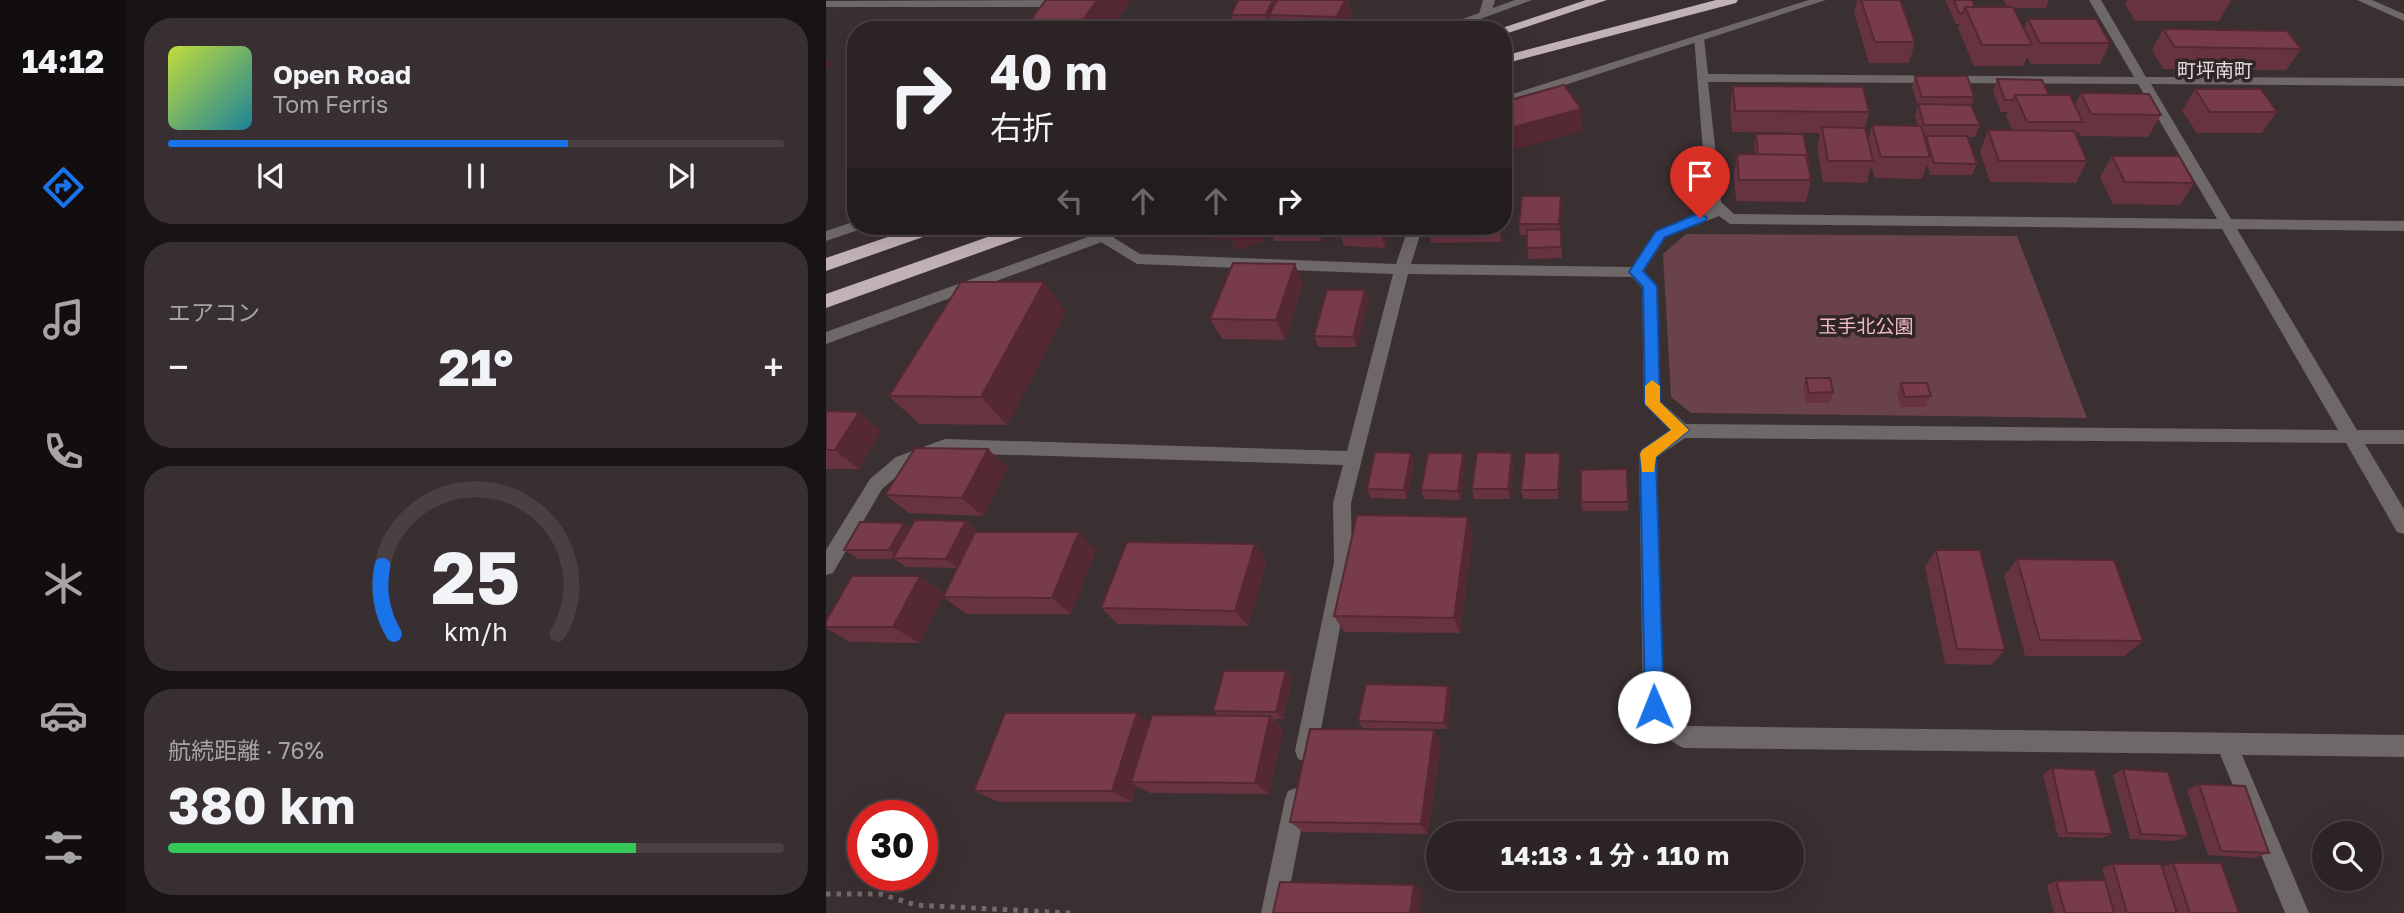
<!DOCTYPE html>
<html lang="ja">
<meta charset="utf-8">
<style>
body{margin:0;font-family:"Golos Text","Noto Sans JP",sans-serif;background:#382f32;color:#f1f3f6;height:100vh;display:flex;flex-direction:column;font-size:26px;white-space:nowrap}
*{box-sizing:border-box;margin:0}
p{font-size:23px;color:#a6a4a7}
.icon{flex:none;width:38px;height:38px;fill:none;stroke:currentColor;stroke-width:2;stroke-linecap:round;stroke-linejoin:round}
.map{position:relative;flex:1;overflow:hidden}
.panel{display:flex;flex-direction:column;gap:18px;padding:18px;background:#181314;width:700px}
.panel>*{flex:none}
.banner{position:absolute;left:21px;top:21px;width:665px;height:214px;border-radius:28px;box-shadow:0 7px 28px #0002,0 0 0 2px #484042;background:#2c2325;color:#f1f3f6;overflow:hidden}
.controls{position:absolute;left:1486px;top:821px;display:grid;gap:14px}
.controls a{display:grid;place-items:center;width:70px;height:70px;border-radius:50%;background:#2c2325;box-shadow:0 7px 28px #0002,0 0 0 2px #484042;font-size:35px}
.speed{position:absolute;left:21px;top:800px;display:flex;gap:14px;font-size:35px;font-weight:700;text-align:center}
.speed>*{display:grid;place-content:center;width:91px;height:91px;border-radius:50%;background:#2c2325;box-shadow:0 7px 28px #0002,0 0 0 2px #484042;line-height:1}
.speed .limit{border:10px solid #d22;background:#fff;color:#111}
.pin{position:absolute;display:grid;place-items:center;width:60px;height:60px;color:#fff;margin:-72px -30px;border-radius:50% 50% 50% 0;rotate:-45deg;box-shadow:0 0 7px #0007}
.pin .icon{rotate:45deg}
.me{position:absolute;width:77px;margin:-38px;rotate:359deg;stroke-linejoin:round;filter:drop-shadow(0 0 5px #0008)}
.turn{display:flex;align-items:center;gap:24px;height:147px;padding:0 28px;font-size:32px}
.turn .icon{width:91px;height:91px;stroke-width:2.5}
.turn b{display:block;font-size:49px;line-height:60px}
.lanes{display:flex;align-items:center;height:66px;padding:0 28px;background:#0003;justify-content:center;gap:35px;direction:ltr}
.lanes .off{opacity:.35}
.big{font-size:52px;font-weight:700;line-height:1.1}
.panel .widget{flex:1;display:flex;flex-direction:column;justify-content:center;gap:10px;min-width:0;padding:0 24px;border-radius:28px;background:#382f32}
.panel .dial{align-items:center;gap:0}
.dial svg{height:182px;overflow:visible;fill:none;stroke:#484042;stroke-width:7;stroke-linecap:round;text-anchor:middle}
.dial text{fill:#f1f3f6;stroke:none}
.song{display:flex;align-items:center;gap:21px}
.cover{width:84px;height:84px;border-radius:10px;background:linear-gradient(135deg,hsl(70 70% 55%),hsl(190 70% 35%))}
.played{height:7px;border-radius:4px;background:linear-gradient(90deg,#1a73e8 65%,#484042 65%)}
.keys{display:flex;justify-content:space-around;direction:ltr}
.heat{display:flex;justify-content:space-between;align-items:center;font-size:38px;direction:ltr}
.charge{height:10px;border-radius:5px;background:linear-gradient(90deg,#34c759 76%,#484042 0)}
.trip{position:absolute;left:600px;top:821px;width:378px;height:70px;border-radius:35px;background:#2c2325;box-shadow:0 7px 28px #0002,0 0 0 2px #484042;font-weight:700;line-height:70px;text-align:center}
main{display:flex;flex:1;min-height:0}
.dock{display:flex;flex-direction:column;width:126px;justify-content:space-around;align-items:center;background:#120e0f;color:#a6a4a7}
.dock .icon{width:49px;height:49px}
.dock .selected{color:#1a73e8}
.dock b{font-size:32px;color:#f1f3f6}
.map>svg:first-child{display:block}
.green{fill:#69424b}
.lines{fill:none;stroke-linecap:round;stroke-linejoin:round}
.path{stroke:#746a6b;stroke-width:5;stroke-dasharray:4.5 6;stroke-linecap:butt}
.minor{fill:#6e6869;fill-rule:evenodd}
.tertiary{fill:#6e6869;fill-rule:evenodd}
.motorway{fill:#c1b2b5;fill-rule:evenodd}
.wall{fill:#673340}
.shaded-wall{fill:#542934}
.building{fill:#783b4a;stroke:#542934;stroke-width:2}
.route{fill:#1a73e8;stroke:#114b97;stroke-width:2}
.slow{fill:#f59e0b}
.labels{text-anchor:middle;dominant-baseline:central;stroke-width:7;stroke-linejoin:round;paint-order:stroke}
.far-quarter-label{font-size:19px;fill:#e5ddde;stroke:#302527}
.park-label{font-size:19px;fill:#f4bac5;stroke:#302527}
</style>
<main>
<nav class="dock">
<b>14:12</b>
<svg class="icon selected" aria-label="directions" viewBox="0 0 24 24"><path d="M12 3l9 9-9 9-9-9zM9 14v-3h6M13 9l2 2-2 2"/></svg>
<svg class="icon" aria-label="music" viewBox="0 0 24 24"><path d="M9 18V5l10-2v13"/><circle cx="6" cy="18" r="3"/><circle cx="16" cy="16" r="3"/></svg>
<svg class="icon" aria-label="phone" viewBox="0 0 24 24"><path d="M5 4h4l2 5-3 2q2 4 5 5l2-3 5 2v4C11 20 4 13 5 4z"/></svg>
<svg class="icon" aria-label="climate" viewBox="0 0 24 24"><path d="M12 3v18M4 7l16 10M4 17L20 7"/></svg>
<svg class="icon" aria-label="car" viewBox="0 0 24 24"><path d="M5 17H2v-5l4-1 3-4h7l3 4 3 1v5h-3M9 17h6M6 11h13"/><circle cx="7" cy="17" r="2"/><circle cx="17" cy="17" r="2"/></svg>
<svg class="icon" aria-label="filters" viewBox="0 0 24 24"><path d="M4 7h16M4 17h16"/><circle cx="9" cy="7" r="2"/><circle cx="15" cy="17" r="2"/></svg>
</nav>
<section class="panel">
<div class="widget">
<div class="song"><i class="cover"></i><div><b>Open Road</b><p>Tom Ferris</p></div></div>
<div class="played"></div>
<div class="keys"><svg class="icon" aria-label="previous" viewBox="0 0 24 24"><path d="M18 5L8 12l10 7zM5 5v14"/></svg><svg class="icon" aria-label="pause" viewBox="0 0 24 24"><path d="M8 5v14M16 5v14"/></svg><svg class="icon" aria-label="next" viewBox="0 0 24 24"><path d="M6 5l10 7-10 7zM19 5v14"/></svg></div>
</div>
<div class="widget"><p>エアコン</p>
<div class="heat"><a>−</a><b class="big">21°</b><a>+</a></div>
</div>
<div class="widget dial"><svg viewBox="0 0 100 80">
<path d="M14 69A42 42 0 1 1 86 69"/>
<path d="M14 69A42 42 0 0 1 9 39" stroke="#1a73e8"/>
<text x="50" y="56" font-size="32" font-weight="700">25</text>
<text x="50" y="72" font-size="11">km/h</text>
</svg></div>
<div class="widget"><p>航続距離 · 76%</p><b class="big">380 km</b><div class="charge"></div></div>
</section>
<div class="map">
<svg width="1578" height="913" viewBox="0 0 1578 913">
<rect width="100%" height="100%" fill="#3a2f31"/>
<path class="green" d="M860 234 1191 236 1261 418 865 413 845 397 837 254Z"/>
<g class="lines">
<path class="path" d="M0 894H54L90 905 244 913"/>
<g class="minor">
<path d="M246 0 237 7H0V1Z"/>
<path d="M657 0H669L665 14 659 17 653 14Z"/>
<path d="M1263 0H1275L1320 77 1578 78V86L1325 84 1405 219 1578 221V231L1411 229 1531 430H1578V444H1539L1578 509V534L1571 532 1520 443 859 438 831 457 838 703 862 726 1578 735V757L1416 755 1483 913H1459L1394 754 858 748C843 742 824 722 817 707L813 454 816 449 844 430 818 404 816 288 806 277 582 274 525 503 526 563 491 751 488 759 480 762 472 759 469 751 508 563 507 503 517 465 120 453 82 467 56 489 7 573 0 575V550L44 479 70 457 119 439 521 451 567 274 311 264 270 239 268 236 270 233H280L314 254 570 264 583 226H597L585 264 806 267 830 231 885 208 881 203 868 36 878 38 882 74 1308 77ZM882 82 1312 84 1391 219 908 214 895 202ZM893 216 904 224 1396 229 1512 430 860 424 834 401 832 286 818 271 840 237Z"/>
<path d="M1531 0H1546L1578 14V21Z"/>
<path d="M470 788 478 791 481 799 459 913H435L459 799 462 791Z"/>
</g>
<g class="tertiary">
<path d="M689 0H706L624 30H606Z"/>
<path d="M983 0H1000L677 105V97Z"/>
<path d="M30 221V226H37L35 229 0 241V231Z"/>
<path d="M292 226H313L311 229 0 344V332Z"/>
</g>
<g class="motorway">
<path d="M760 0H781L682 33 677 34V30H670Z"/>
<path d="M890 0H912L910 3 677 64V56Z"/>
<path d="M94 226H120L117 230 0 271V258Z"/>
<path d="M193 226H219L216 230 0 308V294Z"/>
</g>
</g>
<g class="wall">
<path d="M412 0H522L526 16 520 30H410L405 15Z"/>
<path d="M1031 0H1074L1089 42 1083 63H1043L1028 12Z"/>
<path d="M1119 0H1146L1149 7H1181L1178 0H1223L1220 8H1188L1198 29 1202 19 1284 43 1274 64H1205L1201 57 1197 66H1148L1132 28 1134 24H1130Z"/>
<path d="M1301 0H1405L1393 21H1309L1299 4Z"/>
<path d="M1337 29 1475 49 1460 70 1337 69 1326 50Z"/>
<path d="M1089 76 1148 97 1146 105 1154 125 1149 137H1141L1151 164 1146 175H1104L1101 165 1096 179 1049 178 1045 166 1041 183 997 182 991 149 994 133 906 132 904 108 907 86 1043 112 1039 128 1042 141 1046 125 1092 126 1089 116 1092 106 1086 87Z"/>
<path d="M1171 79 1223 95 1249 105 1255 93 1335 115 1322 137 1254 136 1252 131 1250 136 1261 161 1250 183 1164 182 1154 152 1162 130H1186L1180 116 1182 112H1175L1167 91Z"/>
<path d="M1369 89 1451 112 1436 133H1371L1356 111Z"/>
<path d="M930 134 982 157 985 180 980 202 910 201 908 176 911 154H929L928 145Z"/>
<path d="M1286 156 1368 183 1354 205 1287 204 1274 177Z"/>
<path d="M735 196V208L734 229 736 241V258L702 259 701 235H694L693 224Z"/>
<path d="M382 226H500L495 241H448L444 229 434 232 438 241 410 250 404 237 389 241Z"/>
<path d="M511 226H567L559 248 518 246Z"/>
<path d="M601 226H676L675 242 605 243Z"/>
<path d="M469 264 477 285 459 340 396 339 384 319Z"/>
<path d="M539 290 542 301 531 347H492L488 336Z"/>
<path d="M240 312 181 425 93 424 63 396Z"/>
<path d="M980 378 1007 392 1004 403H980L977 388Z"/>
<path d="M1075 383 1105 396 1100 407H1075L1071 394Z"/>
<path d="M0 411 33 412 55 431 33 469H0Z"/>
<path d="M162 449 182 468 157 516 83 513 59 495Z"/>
<path d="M585 453 588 463 581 499 545 498 541 489Z"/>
<path d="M637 453 639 463 635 500 598 499 595 490Z"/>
<path d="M688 463 684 499H648L646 489Z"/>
<path d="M735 463 732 499H697L695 490Z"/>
<path d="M801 469 802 511H756L755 502Z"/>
<path d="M140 521 151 531V532L270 550 245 614H140L117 597 131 568 80 567 69 559H32L18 550 78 523 85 528Z"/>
<path d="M647 535 634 633 518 632 508 616Z"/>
<path d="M429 544 441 561 422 626 292 624 275 608Z"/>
<path d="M1110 550 1179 650 1165 665 1119 664 1099 567Z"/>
<path d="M1191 559 1317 641 1298 656H1199L1178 576Z"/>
<path d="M94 576 118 593 93 643 24 642 0 628V621Z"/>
<path d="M466 679 457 719H448L457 729 443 794 324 793 310 786 306 802H173L148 791 324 723 392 716 387 711Z"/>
<path d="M622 686 625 693 621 729 537 728 532 721Z"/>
<path d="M615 743 602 834 477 832 464 822Z"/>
<path d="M1226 768 1286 834 1276 838 1232 837 1217 774Z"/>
<path d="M1297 769 1362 836 1350 841 1304 839 1287 775Z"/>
<path d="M1373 784 1443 853 1429 858 1382 855 1361 790Z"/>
<path d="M1347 863 1413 913H1289L1276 868 1287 864 1336 867Z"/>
<path d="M1230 881 1288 913H1228L1221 885Z"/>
</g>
<g class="shaded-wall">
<path d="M271 0H305L285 30H250Z"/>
<path d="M447 0H463L443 15 448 30H445L440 15Z"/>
<path d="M519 0H522L526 16 520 30H514L511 17Z"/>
<path d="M0 58 5 64 0 69Z"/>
<path d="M755 109 756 131 677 153V130Z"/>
<path d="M735 196V208L734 235 733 224Z"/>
<path d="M399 226 404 237 389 241 384 230Z"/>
<path d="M431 226H445L446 228 434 232 438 241 410 250 405 239Z"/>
<path d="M493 226H500L495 241 492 230Z"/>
<path d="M554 226H567L559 248 553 227Z"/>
<path d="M673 226H676L675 242Z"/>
<path d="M469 264 477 285 459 340 450 320Z"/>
<path d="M218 282 240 312 181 425 155 397Z"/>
<path d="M539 290 542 301 531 347 527 337Z"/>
<path d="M33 412 55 431 33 469 9 450Z"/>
<path d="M162 449 182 468 157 516 136 498Z"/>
<path d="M585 453 588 463 581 499 578 490Z"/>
<path d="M637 453 639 463 635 500 632 491Z"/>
<path d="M686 453 688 463 684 499 682 489Z"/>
<path d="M734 453 735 463 732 499V490Z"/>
<path d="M642 517 647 535 634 633 628 618Z"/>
<path d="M140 521 151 531 132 568 120 559Z"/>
<path d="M78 523 90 532 75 559 63 550Z"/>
<path d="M253 532 270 550 245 614 226 598Z"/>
<path d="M429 544 441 561 422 626 409 611Z"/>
<path d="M94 576 118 593 93 643 67 627Z"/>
<path d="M460 671 466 679 457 719 450 712Z"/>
<path d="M622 686 625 693 621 729 618 723Z"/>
<path d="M311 713 329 726 305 782 310 786 306 802 286 791Z"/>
<path d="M444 716 457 729 443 794 429 783Z"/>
<path d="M608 730 615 743 602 834 595 824Z"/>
<path d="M588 885 596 892 593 913H584Z"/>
</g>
<g class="building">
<path d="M220 0H271L250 30H197Z"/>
<path d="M412 0H447L440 15H405Z"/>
<path d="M451 0H519L511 17 443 15Z"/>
<path d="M1035 0H1074L1089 42H1049Z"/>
<path d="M1128 0H1146L1149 7H1139L1137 13H1133Z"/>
<path d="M1139 7H1187L1206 45H1156Z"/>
<path d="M1202 19H1270L1284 43H1214Z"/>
<path d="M1337 29 1461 31 1475 49 1349 47Z"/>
<path d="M1089 76H1141L1148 97H1096Z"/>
<path d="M1171 79 1216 80 1223 95H1189L1187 100H1179Z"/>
<path d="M738 85 755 109 677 130V102Z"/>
<path d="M907 86 1037 87 1043 112 909 111Z"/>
<path d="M1369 89H1435L1451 112H1384Z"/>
<path d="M1255 93 1323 94 1335 115 1265 114Z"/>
<path d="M1189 95H1244L1257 122H1201Z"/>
<path d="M1092 104 1145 105 1154 125H1098Z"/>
<path d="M1046 125 1095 126 1104 157H1055Z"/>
<path d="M996 127 1039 128 1047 161H1002Z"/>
<path d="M1162 130 1248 131 1261 161H1173Z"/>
<path d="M930 134H977L982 157 980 155H932Z"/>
<path d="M1100 136H1141L1151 164 1108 163Z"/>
<path d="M911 154 980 155 985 180H913Z"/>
<path d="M1286 156H1353L1368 183 1299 182Z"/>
<path d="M696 196H735L733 224H693Z"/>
<path d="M382 226H398L384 230Z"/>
<path d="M399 226H431L433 230 405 239Z"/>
<path d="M445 226H493L492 230H443Z"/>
<path d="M527 226H554L553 227Z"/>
<path d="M735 229V247L701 248V230Z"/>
<path d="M407 263 469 264 450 320 384 319Z"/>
<path d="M135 282H218L155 397 63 396Z"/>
<path d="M501 290H539L527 337 488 336Z"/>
<path d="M980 378H1004L1007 392 983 393Z"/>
<path d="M1075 383H1101L1105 396 1079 397Z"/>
<path d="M0 411 33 412 9 450H0Z"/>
<path d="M89 448 162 449 136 498 59 495Z"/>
<path d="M549 452 585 453 578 490 541 489Z"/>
<path d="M651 452 686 453 682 489H646Z"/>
<path d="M602 453H637L632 491 595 490Z"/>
<path d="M699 453H734L732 490H695Z"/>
<path d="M801 469 802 502H755V470Z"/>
<path d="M531 515 642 517 628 618 508 616Z"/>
<path d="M89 520 140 521 120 559 67 558Z"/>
<path d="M34 522 78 523 63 550H18Z"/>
<path d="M149 532H253L226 598 117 597Z"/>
<path d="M301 542 429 544 409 611 275 608Z"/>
<path d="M1110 550H1154L1179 650 1131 649Z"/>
<path d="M1191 559 1288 560 1317 641 1214 640Z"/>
<path d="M26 576H94L67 627H0V621Z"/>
<path d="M398 671H460L450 712 387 711Z"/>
<path d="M540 684 622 686 618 723 532 721Z"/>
<path d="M179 713H311L286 791H148Z"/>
<path d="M326 715 444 716 429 783 305 782Z"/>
<path d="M484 729 608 730 595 824 464 822Z"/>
<path d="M1226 768 1269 770 1286 834 1241 833Z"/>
<path d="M1297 769 1342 772 1362 836 1315 834Z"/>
<path d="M1373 784 1419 786 1443 853 1395 851Z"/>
<path d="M1347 863H1395L1413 913H1364Z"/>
<path d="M1287 864H1335L1351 913H1301Z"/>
<path d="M1279 880 1288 913H1239L1230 881Z"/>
<path d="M454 882 588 885 584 913H447Z"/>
</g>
<path class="route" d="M874 213 881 218 879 221 839 237 817 271 831 286 834 402 863 430 830 457 838 707 835 713 828 716 822 713 819 707 814 454 816 450 845 430 819 404 817 287 803 272 830 231Z"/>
<path class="slow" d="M826 380 834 386V402L863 430 830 457 828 472H816L814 454 816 450 845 430 819 404V386Z"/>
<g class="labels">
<g class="far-quarter-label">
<text x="1389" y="69">町坪南町</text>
</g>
<g class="park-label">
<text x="1040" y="325">玉手北公園</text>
</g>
</g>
</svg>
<div class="controls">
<a><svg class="icon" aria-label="search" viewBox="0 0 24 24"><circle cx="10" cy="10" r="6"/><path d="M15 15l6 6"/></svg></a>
</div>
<div class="speed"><div class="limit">30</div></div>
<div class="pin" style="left:874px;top:218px;background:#d93025"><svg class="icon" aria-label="arrive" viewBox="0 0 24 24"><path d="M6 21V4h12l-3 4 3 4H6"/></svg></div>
<svg class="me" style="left:828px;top:707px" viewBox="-20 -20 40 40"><circle r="19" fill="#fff"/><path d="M0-13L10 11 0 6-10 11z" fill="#1a73e8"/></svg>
<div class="trip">14:13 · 1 分 · 110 m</div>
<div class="banner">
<div class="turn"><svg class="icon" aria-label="right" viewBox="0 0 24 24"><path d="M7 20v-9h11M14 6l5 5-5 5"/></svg><div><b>40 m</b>右折</div></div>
<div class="lanes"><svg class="icon off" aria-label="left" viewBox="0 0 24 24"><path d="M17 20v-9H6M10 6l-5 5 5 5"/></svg><svg class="icon off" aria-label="ahead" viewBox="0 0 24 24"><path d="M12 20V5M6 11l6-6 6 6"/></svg><svg class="icon off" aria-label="ahead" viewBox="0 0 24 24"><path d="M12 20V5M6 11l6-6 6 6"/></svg><svg class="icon" aria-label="right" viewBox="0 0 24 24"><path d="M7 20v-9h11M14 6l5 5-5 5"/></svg></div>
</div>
</div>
</main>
